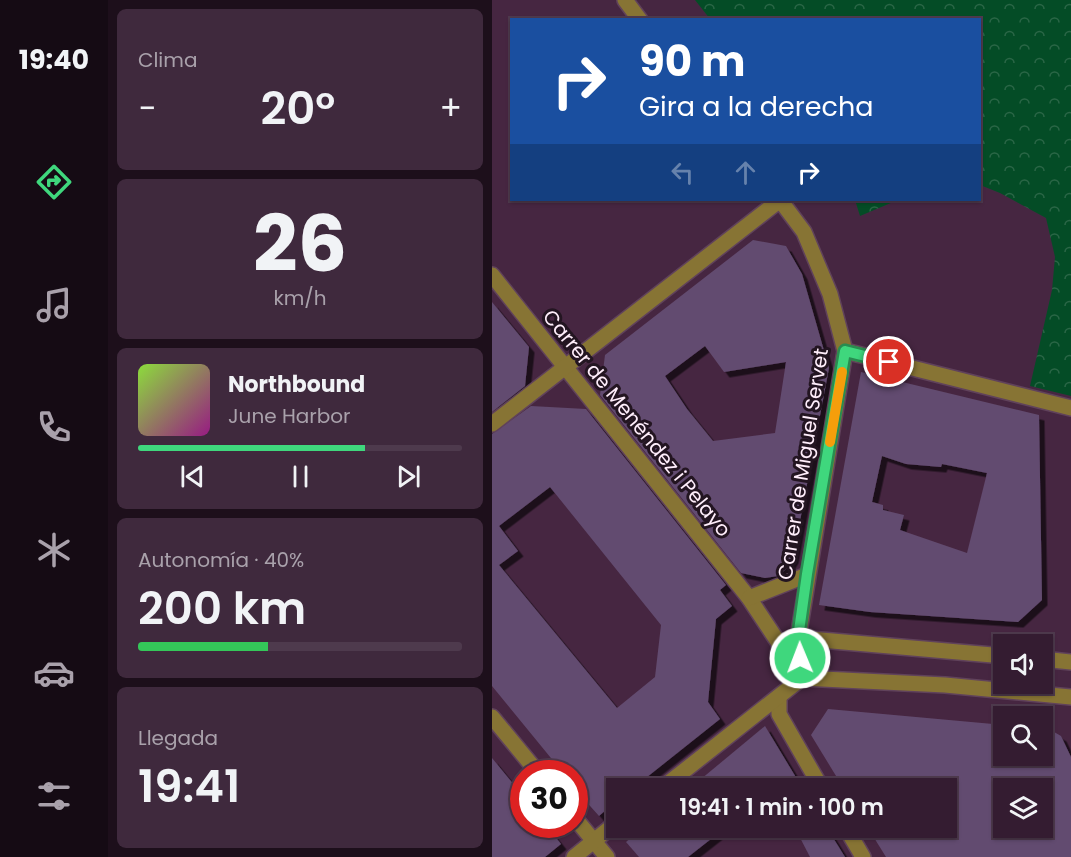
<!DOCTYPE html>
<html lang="es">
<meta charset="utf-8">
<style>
body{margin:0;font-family:Poppins,sans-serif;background:#3f293d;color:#f1f3f6;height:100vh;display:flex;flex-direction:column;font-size:22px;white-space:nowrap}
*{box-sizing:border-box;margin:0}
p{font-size:20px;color:#a9a1ab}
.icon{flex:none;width:33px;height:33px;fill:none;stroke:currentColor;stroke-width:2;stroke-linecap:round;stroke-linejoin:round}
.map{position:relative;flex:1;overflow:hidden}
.drawer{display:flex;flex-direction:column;gap:9px;padding:9px;background:#1d0f1b;width:384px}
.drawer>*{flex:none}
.guide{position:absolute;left:18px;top:18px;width:471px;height:183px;border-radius:0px;box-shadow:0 2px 4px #0004,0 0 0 2px #4e3a4d;background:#1a4fa0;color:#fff;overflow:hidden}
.fabs{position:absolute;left:501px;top:634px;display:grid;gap:12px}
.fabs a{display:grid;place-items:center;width:60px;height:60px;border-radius:0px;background:#341c31;box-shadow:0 2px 4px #0004,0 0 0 2px #4e3a4d;font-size:30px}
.speed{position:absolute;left:18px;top:760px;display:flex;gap:12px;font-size:30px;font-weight:700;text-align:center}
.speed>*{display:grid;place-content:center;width:78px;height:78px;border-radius:50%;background:#341c31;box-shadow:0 2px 4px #0004,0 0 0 2px #4e3a4d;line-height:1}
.speed .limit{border:9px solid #d22;background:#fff;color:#111}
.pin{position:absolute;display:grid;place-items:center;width:51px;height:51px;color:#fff;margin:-26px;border:3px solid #fff;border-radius:50%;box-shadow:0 2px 6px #0007}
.me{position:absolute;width:66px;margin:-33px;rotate:359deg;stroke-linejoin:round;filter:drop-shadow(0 0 4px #0008)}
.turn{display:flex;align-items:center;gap:21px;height:126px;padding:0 30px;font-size:27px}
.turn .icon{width:78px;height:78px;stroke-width:2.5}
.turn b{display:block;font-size:42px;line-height:51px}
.lanes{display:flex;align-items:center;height:57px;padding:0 30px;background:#0003;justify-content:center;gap:30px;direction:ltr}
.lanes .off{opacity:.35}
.big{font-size:45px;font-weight:600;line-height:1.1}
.drawer .card{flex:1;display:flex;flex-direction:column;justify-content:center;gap:9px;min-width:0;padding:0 21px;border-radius:9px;background:#3f293d}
.drawer .dial{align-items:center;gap:0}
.dial b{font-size:78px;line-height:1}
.song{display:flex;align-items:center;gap:18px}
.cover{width:72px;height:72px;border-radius:9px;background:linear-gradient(135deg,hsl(90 70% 55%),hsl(310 70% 35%))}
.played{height:6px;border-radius:3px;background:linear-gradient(90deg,#3fd77d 70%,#4e3a4d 70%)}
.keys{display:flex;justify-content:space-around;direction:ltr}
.heat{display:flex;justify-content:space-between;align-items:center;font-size:33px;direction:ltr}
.charge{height:9px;border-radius:4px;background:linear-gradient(90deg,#34c759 40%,#4e3a4d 0)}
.trip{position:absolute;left:114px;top:778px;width:351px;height:60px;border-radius:0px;background:#341c31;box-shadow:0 2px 4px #0004,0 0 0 2px #4e3a4d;font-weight:600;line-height:60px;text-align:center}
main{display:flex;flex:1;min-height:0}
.tab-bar{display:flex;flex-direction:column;width:108px;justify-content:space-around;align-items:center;background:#150b14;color:#a9a1ab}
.tab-bar .icon{width:42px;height:42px}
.tab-bar .selected{color:#3fd77d}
.tab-bar b{font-size:27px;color:#f1f3f6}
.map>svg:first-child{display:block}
.park{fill:url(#park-crowns)}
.building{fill:#624b6f;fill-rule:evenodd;filter:url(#shadow)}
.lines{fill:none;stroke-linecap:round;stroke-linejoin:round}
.minor-casing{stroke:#60425b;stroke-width:18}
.minor{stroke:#877434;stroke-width:15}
.route-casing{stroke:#298c51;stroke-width:15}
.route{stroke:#3fd77d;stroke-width:10}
.slow{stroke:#f59e0b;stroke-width:10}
.labels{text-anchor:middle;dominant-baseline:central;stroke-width:6;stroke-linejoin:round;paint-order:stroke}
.street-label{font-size:20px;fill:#ffeefb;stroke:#231521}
</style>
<main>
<nav class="tab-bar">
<b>19:40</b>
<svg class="icon selected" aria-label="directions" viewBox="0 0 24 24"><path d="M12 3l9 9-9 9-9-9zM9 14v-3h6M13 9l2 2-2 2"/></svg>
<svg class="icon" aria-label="music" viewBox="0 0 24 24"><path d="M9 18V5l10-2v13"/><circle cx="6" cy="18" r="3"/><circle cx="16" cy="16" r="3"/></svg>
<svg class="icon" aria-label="phone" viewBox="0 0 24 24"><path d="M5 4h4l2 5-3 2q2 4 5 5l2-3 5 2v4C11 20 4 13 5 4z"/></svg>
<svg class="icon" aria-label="climate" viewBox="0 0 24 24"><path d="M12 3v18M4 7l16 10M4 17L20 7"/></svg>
<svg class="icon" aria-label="car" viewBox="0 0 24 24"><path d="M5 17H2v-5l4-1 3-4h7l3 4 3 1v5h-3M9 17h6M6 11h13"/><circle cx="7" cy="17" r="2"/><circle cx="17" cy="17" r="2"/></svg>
<svg class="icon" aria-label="filters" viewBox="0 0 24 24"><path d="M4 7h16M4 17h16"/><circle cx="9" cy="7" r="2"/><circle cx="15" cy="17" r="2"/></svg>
</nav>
<section class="drawer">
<div class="card"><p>Clima</p>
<div class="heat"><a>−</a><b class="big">20°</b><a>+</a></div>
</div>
<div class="card dial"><b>26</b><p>km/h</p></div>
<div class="card">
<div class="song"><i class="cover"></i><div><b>Northbound</b><p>June Harbor</p></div></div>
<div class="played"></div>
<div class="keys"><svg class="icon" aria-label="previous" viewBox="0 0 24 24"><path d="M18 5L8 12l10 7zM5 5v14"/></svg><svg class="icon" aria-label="pause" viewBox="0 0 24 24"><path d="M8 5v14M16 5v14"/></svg><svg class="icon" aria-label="next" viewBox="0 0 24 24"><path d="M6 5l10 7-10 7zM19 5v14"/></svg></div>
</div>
<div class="card"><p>Autonomía · 40%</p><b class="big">200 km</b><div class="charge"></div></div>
<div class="card"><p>Llegada</p><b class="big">19:41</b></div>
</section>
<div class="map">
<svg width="579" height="857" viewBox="0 0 579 857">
<defs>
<pattern id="park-crowns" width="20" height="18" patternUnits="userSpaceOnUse" patternTransform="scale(1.5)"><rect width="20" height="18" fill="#044c26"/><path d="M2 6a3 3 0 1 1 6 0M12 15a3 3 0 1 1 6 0" fill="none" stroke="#2a6646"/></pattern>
<filter id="shadow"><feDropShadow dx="5.5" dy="5.5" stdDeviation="0" flood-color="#0009"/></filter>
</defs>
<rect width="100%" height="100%" fill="#462641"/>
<g class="park">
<path d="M203 0H579V396L538 386 560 290 563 257 554 218 508 193 488 185V20L218 19Z"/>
<path d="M363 200H406L368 216Z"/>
</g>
<g class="building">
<path d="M261 240 294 246 310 274 337 368 301 558 295 568 286 576 273 578 249 573 108 395 113 355ZM213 346 232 372 294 362 283 433 221 441 195 409 173 376Z"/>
<path d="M0 302 37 347 33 386 0 412Z"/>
<path d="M369 372 547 415 550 600 526 622 378 612 327 605ZM390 456 414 464 449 467 450 464 495 473 475 553 408 530 412 515 391 510V505L380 502Z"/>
<path d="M39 406 94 409 234 585 228 590 240 606 224 619 216 702 228 719 140 789H124V801L107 816 82 788V774H72L0 686V434ZM58 487 169 625 163 677 125 708 7 565 26 551 7 526Z"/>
<path d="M336 709 512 725V756H550V725L569 736 579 757V857H394L376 828H454V789H352L319 735ZM512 789H550V828H512Z"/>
<path d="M273 726 311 789H197Z"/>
<path d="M0 758 32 797V825H54L69 844 53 857H0Z"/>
<path d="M150 828H233L196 857H147L134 842Z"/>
<path d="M303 828H335L353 857H318Z"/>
</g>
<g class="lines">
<g class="minor-casing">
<g id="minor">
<path d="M133 0 148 20"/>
<path d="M288 200 312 232 338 294 353 351 306 638 310 675"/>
<path d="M0 275 257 598 310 678"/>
<path d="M353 351 579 408"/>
<path d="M0 424 288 200"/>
<path d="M257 598 315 575"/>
<path d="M306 638 512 656"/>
<path d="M550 659 579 662"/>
<path d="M310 678 453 685 579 697"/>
<path d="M287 698V714L330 789"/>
<path d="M0 717 47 774"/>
<path d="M169 789 310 678"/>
<path d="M82 817 115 857"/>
<path d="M354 828 371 857"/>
<path d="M82 857 124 823"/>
</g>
</g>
<use href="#minor" class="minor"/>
</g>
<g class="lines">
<g class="route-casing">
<path id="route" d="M308 658 306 638 315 574 353 351 397 362"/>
</g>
<use href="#route" class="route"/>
<path class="slow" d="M338 442 350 372"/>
</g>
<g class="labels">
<g class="street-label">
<text transform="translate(145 423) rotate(51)">Carrer de Menéndez i Pelayo</text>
<text transform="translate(311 464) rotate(-81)">Carrer de Miguel Servet</text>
</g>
</g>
</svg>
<div class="fabs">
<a><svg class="icon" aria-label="sound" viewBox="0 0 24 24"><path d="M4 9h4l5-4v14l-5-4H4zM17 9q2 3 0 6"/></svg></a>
<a><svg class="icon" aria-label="search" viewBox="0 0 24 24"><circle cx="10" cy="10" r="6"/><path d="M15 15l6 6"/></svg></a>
<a><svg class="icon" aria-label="layers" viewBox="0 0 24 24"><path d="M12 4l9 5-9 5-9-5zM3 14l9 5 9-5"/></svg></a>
</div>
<div class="speed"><div class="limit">30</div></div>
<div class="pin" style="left:397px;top:362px;background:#d93025"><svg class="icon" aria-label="arrive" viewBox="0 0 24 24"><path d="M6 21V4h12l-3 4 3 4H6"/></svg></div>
<svg class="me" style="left:308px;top:658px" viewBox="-20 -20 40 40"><circle r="17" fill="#3fd77d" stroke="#fff" stroke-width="3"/><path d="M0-11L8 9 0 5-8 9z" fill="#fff"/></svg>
<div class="trip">19:41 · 1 min · 100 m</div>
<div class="guide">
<div class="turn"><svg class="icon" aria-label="right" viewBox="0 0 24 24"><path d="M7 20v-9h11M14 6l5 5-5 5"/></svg><div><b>90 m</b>Gira a la derecha</div></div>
<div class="lanes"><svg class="icon off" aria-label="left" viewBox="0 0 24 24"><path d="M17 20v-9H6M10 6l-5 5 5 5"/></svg><svg class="icon off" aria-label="ahead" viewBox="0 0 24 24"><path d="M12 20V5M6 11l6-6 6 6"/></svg><svg class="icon" aria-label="right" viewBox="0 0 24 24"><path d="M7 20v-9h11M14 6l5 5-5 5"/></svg></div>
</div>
</div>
</main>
